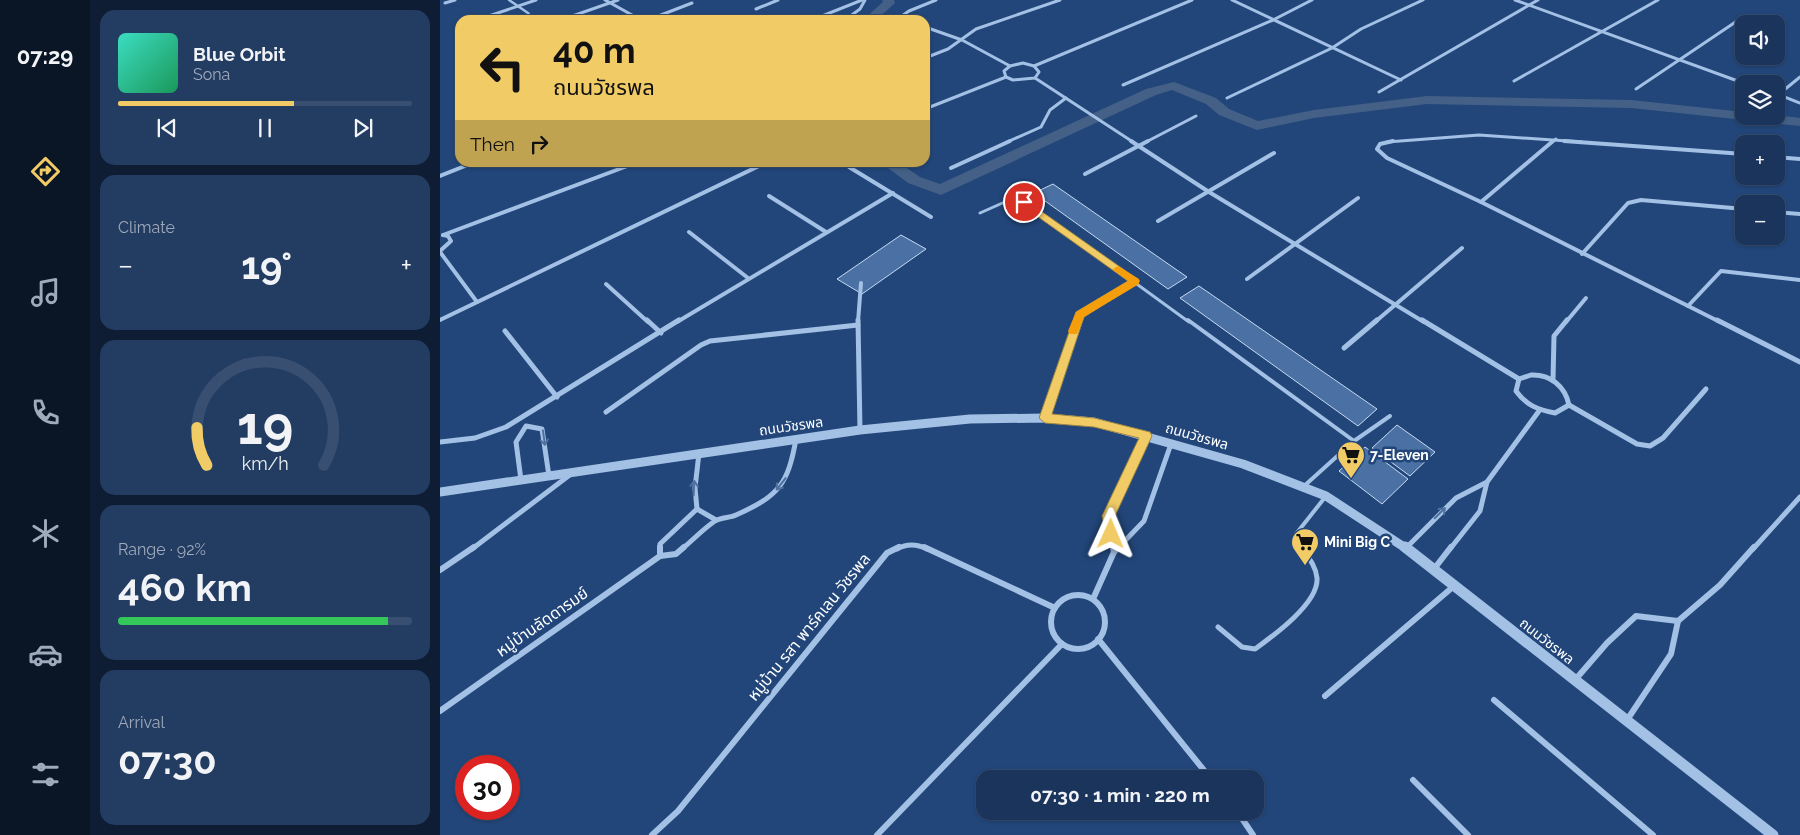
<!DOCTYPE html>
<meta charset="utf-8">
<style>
body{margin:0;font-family:Raleway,"Noto Sans Thai",sans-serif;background:#233c62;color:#f1f3f6;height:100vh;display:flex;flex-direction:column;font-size:19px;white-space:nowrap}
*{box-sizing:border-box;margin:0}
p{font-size:16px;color:#9faabb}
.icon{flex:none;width:28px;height:28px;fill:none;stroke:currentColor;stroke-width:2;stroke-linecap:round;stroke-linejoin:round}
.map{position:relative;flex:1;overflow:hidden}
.sheet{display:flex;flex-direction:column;gap:10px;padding:10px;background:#0e1d33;width:350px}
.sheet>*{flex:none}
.top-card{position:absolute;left:15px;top:15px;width:475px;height:152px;border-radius:15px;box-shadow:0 1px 4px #0004,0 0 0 1px #384f72;background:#f1cc66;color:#111;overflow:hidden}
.fabs{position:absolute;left:1295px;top:15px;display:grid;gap:10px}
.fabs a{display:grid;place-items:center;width:50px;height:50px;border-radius:10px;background:#1a345c;box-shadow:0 1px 4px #0004,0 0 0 1px #384f72;font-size:25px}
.speed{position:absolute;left:15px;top:755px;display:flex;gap:10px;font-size:25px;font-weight:700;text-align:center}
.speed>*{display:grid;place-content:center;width:65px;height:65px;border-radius:50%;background:#1a345c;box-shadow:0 1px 4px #0004,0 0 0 1px #384f72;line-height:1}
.speed .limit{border:8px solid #d22;background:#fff;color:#111}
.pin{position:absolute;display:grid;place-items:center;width:42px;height:42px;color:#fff;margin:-21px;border:2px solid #fff;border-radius:50%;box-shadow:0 1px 5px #0007}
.me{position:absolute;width:55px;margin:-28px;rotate:1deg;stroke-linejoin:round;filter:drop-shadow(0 0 4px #0008)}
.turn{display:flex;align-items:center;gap:18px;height:105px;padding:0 15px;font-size:22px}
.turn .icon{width:65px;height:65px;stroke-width:2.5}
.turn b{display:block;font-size:35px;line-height:42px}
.then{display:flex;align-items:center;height:48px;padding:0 15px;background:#0003;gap:10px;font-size:19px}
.big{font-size:38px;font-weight:700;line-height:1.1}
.sheet .tile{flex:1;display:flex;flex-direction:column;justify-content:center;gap:8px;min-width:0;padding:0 18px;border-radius:15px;background:#233c62}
.sheet .dial{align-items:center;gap:0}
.dial svg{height:130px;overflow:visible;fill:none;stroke:#384f72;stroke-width:7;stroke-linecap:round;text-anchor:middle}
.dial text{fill:#f1f3f6;stroke:none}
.song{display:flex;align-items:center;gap:15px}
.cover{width:60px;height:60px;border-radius:8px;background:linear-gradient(135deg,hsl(170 70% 55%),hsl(150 70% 35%))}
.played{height:5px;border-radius:2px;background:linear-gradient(90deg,#f1cc66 60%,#384f72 60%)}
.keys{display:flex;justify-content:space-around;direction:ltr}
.heat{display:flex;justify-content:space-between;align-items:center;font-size:28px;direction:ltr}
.charge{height:8px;border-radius:4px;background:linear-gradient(90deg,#34c759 92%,#384f72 0)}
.trip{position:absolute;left:536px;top:770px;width:288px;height:50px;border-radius:15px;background:#1a345c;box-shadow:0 1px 4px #0004,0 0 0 1px #384f72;font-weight:700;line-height:50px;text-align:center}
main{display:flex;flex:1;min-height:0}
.menu{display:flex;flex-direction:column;width:90px;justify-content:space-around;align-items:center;background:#0a1525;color:#9faabb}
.menu .icon{width:35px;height:35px}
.menu .active{color:#f1cc66}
.menu b{font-size:22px;color:#f1f3f6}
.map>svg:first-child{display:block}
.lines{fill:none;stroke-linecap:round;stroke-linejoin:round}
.canal{fill:#446086;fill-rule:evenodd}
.building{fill:#4b70a3;stroke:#c6daf4}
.service-far3{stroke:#a3c0e5;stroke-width:2.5}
.service-far2{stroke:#a3c0e5;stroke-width:3}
.service-far1{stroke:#a3c0e5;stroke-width:4}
.service{stroke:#a3c0e5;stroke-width:5}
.minor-far3{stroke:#a3c0e5;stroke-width:3}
.minor-far2{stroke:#a3c0e5;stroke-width:4}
.minor-far1{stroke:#a3c0e5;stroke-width:5}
.minor{stroke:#a3c0e5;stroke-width:6}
.tertiary-far1{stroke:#a3c0e5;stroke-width:9}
.tertiary{stroke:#a3c0e5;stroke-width:11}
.oneway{stroke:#4f719f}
.route{fill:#f1cc66;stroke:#9d8542}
.slow{fill:#f59e0b}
.labels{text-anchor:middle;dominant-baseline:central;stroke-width:5;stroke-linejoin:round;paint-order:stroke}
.street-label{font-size:14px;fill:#fff;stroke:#22467a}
.poi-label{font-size:14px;font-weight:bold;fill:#fff;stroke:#22467a;text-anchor:start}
.near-street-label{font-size:16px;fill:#fff;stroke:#22467a}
</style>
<main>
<nav class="menu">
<b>07:29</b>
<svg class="icon active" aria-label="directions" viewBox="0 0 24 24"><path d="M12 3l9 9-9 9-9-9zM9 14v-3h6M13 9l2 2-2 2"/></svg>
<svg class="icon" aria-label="music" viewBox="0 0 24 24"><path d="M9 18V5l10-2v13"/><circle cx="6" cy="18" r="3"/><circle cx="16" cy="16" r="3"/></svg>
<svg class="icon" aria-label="phone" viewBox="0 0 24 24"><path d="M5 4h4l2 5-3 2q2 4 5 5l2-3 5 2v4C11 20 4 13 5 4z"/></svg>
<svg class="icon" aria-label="climate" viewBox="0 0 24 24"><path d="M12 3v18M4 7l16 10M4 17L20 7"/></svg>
<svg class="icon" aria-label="car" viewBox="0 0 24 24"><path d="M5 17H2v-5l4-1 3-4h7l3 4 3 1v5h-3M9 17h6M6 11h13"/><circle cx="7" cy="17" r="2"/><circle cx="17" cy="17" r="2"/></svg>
<svg class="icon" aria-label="filters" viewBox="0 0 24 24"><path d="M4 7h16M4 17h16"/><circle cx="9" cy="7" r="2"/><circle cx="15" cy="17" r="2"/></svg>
</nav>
<section class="sheet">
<div class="tile">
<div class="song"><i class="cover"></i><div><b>Blue Orbit</b><p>Sona</p></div></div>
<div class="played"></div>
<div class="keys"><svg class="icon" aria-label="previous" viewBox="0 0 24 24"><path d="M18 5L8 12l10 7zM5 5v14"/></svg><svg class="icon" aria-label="pause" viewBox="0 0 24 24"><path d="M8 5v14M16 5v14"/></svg><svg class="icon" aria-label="next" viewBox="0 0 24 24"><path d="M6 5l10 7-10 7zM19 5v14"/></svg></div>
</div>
<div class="tile"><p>Climate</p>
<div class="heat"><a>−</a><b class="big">19°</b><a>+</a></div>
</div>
<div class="tile dial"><svg viewBox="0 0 100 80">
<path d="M14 69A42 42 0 1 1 86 69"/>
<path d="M14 69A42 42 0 0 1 8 46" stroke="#f1cc66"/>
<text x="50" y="56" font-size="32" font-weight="700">19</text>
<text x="50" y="72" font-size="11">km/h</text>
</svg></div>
<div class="tile"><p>Range · 92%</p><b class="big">460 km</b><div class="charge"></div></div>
<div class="tile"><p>Arrival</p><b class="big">07:30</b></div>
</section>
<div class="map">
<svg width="1360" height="835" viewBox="0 0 1360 835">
<rect width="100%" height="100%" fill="#22467a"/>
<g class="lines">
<g class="canal">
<path d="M442 0H454L455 3 436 20H423L443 2Z"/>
<path d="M734 82 776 98 789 109 818 121 874 110 987 96 1191 100 1304 112V116L1336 115 1360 118V126L1191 108 987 104 874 118 817 130 779 115 766 104 732 90 716 95 501 195 468 183 440 162H458L480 177 500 184 706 89Z"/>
</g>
</g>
<g class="building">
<path d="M613 184 747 277 728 289 594 193Z"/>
<path d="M461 235 486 249 422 294 397 279Z"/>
<path d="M759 286 937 409 918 426 740 298Z"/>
<path d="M957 425 995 452 970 476 932 448Z"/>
<path d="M925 447 968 479 942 504 899 471Z"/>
</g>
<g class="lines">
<path class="service-far3" d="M69 0 88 13 93 20"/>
<g class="service-far2">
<path d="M540 213 567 201 584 202 749 322"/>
<path d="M637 322 639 315 695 281"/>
</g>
<g class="service-far1">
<path d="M748 320 914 441 863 487"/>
<path d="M606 417 637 320"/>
<path d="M914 441 950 416"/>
<path d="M862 549 856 534 886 496"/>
</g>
<path class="service" d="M778 627 802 647 815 649C833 636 879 603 877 578 876 566 868 557 861 547"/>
<g class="minor-far3">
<path d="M165 0 201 20"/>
<path d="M792 0 961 80"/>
<path d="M1075 0 1306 84"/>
<path d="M5 3 15 0"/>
<path d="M316 9 338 0"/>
<path d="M37 20 96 0"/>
<path d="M121 20 178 0"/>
<path d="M208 20 252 3"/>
<path d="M372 20 422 0"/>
<path d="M405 20 420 9 425 0"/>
<path d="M456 20 469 11 496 0"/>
<path d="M485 27 522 40 570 66"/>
<path d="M485 58 508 49 536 29 620 0"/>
<path d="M583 63 594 66 599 72 595 78 573 80 566 77 564 71 570 66Z"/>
<path d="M594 66 752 0"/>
<path d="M595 78 693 142"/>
<path d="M1074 81 1218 0"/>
<path d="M683 85 833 20 872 0"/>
<path d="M1196 89 1300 19"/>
<path d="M939 92 1098 0"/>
<path d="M1337 94 1360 103"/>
<path d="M1338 95 1360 77"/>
<path d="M787 98 892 48 921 29 983 0"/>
<path d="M485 109 566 77"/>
<path d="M567 142 601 127 610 110 626 98"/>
<path d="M706 142 756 116"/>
<path d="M947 142 1039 135 1142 142"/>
<path d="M1112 142 1116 139"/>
</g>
<g class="minor-far2">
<path d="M691 141 769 192 984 322"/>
<path d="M953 141 940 144 937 149 947 158 1041 202 1280 322"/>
<path d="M1124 141 1304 154"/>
<path d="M1336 157 1360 159"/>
<path d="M409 167 491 217"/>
<path d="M511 168 570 141"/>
<path d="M645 174 708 141"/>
<path d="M0 176 35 162"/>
<path d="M329 196 386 232"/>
<path d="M1041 202 1113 141"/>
<path d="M1336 212 1360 214"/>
<path d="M718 221 834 153"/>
<path d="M249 232 308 278"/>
<path d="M3 235 198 162"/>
<path d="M0 251 11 241 8 236 3 235"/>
<path d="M0 252 37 302"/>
<path d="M1142 254 1188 203 1201 200 1304 209"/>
<path d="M807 279 918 198"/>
<path d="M166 284 208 322"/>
<path d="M1248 306 1281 271 1360 280"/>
<path d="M0 320 327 162"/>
<path d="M237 322 453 193"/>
<path d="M418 322 421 283"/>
<path d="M935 322 1022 248"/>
<path d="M1126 322 1146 298"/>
</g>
<g class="minor-far1">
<path d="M207 320 221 333"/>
<path d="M418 320 420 430"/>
<path d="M982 320 1079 379"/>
<path d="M1277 320 1360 362"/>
<path d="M65 331 117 397"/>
<path d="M904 348 937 320"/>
<path d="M1091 375C1110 374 1125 386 1129 405L1115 413C1098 410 1086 405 1076 391L1079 379Z"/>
<path d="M1113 380 1114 336 1127 320"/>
<path d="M1129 405 1197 444 1210 446 1223 438 1266 389"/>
<path d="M166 412 261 345 270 341 418 325"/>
<path d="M0 442 35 438 66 427 239 320"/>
<path d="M81 480 76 442 86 426 102 429 109 476"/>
<path d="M257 509 276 520"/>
<path d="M967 547 1016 498 1047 482"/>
<path d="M32 549 131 474"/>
<path d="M220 549V544L257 509 255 488 259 453"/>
<path d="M242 549C253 540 263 529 275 521 281 517 290 518 296 515 339 496 348 484 356 439"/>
<path d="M457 549C466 544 477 544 487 549"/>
<path d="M673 549 668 516 706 436"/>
<path d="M677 549 704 521 731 444"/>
<path d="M1010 549 1040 511 1047 482 1099 411"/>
<path d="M1313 549 1360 497"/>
</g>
<g class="minor">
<path d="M220 547V556"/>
<path d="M484 547 615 608"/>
<path d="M673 547 674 552"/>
<path d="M994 569 1011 547"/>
<path d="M0 570 34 547"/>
<circle cx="638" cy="622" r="27"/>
<path d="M653 599 674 552 679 547"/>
<path d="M658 639 771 779"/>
<path d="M1135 680 1167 643 1196 616 1238 621"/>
<path d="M885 696 1014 586"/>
<path d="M1054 700 1213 835"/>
<path d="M0 711 220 556 236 554 244 547"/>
<path d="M1187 720 1231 654 1238 621 1280 585 1314 547"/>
<path d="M973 780 1028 835"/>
<path d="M797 811 813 835"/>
<path d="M212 835 238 811 447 553 459 547"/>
<path d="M437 835 622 644"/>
</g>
<path class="tertiary-far1" d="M0 492 420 430 530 419 605 418 654 422 803 464 886 496 967 549"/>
<path class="tertiary" d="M965 547 1333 835"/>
</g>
<defs><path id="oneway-shaft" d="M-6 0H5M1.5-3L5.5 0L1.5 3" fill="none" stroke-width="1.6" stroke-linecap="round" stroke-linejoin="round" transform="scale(1.25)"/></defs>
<g class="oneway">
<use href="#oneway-shaft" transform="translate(104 438) rotate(82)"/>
<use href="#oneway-shaft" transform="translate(341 484) rotate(128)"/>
<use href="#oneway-shaft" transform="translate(254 488) rotate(-87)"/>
<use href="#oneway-shaft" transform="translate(1000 513) rotate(-45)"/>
</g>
<path class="route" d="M584 199 700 281 644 317 612 414 654 418 710 432 712 436 675 516 678 534 676 538 671 540 667 538 662 516 699 438 654 427 605 423 599 418 636 312 688 281 580 204 579 202Z"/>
<path class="slow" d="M678 266 699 279V284L644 317 637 334H630L628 331 636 312 688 281 675 271 673 269Z"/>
<defs>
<g id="supermarket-pin" transform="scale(1.4375)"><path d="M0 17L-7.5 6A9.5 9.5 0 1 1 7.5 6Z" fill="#f1cc66" stroke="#22467a"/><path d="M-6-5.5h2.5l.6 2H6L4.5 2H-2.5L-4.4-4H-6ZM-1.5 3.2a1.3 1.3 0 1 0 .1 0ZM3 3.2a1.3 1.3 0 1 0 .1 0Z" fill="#111"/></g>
</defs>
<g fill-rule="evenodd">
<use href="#supermarket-pin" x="911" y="455"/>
<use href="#supermarket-pin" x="865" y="542"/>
</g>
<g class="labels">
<g class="street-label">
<text transform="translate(351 426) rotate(-8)">ถนนวัชรพล</text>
<text transform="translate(757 436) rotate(16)">ถนนวัชรพล</text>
<text transform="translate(1107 641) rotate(38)">ถนนวัชรพล</text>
</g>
<g class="poi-label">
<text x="930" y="455">7-Eleven</text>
<text x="884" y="542">Mini Big C</text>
</g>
<g class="near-street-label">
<text transform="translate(102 622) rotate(-35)">หมู่บ้านลัดดารมย์</text>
<text transform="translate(369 627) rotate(-51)">หมู่บ้าน รสา พาร์คเลน วัชรพล</text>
</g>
</g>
</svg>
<div class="fabs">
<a><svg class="icon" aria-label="sound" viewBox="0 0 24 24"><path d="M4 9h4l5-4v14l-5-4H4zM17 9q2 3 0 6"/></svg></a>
<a><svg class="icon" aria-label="layers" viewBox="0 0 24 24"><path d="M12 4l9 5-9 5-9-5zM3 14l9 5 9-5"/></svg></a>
<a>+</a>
<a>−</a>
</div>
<div class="speed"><div class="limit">30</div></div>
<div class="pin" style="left:584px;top:202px;background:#d93025"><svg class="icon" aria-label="arrive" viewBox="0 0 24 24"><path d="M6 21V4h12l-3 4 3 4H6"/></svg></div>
<svg class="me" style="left:671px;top:534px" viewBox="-20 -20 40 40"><path d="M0-17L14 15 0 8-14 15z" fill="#f1cc66" stroke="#fff" stroke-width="4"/></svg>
<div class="trip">07:30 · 1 min · 220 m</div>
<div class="top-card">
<div class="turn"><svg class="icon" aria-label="left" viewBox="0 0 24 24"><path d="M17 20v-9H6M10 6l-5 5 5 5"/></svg><div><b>40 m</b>ถนนวัชรพล</div></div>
<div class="then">Then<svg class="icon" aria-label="right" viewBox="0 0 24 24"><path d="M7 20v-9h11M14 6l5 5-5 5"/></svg></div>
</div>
</div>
</main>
